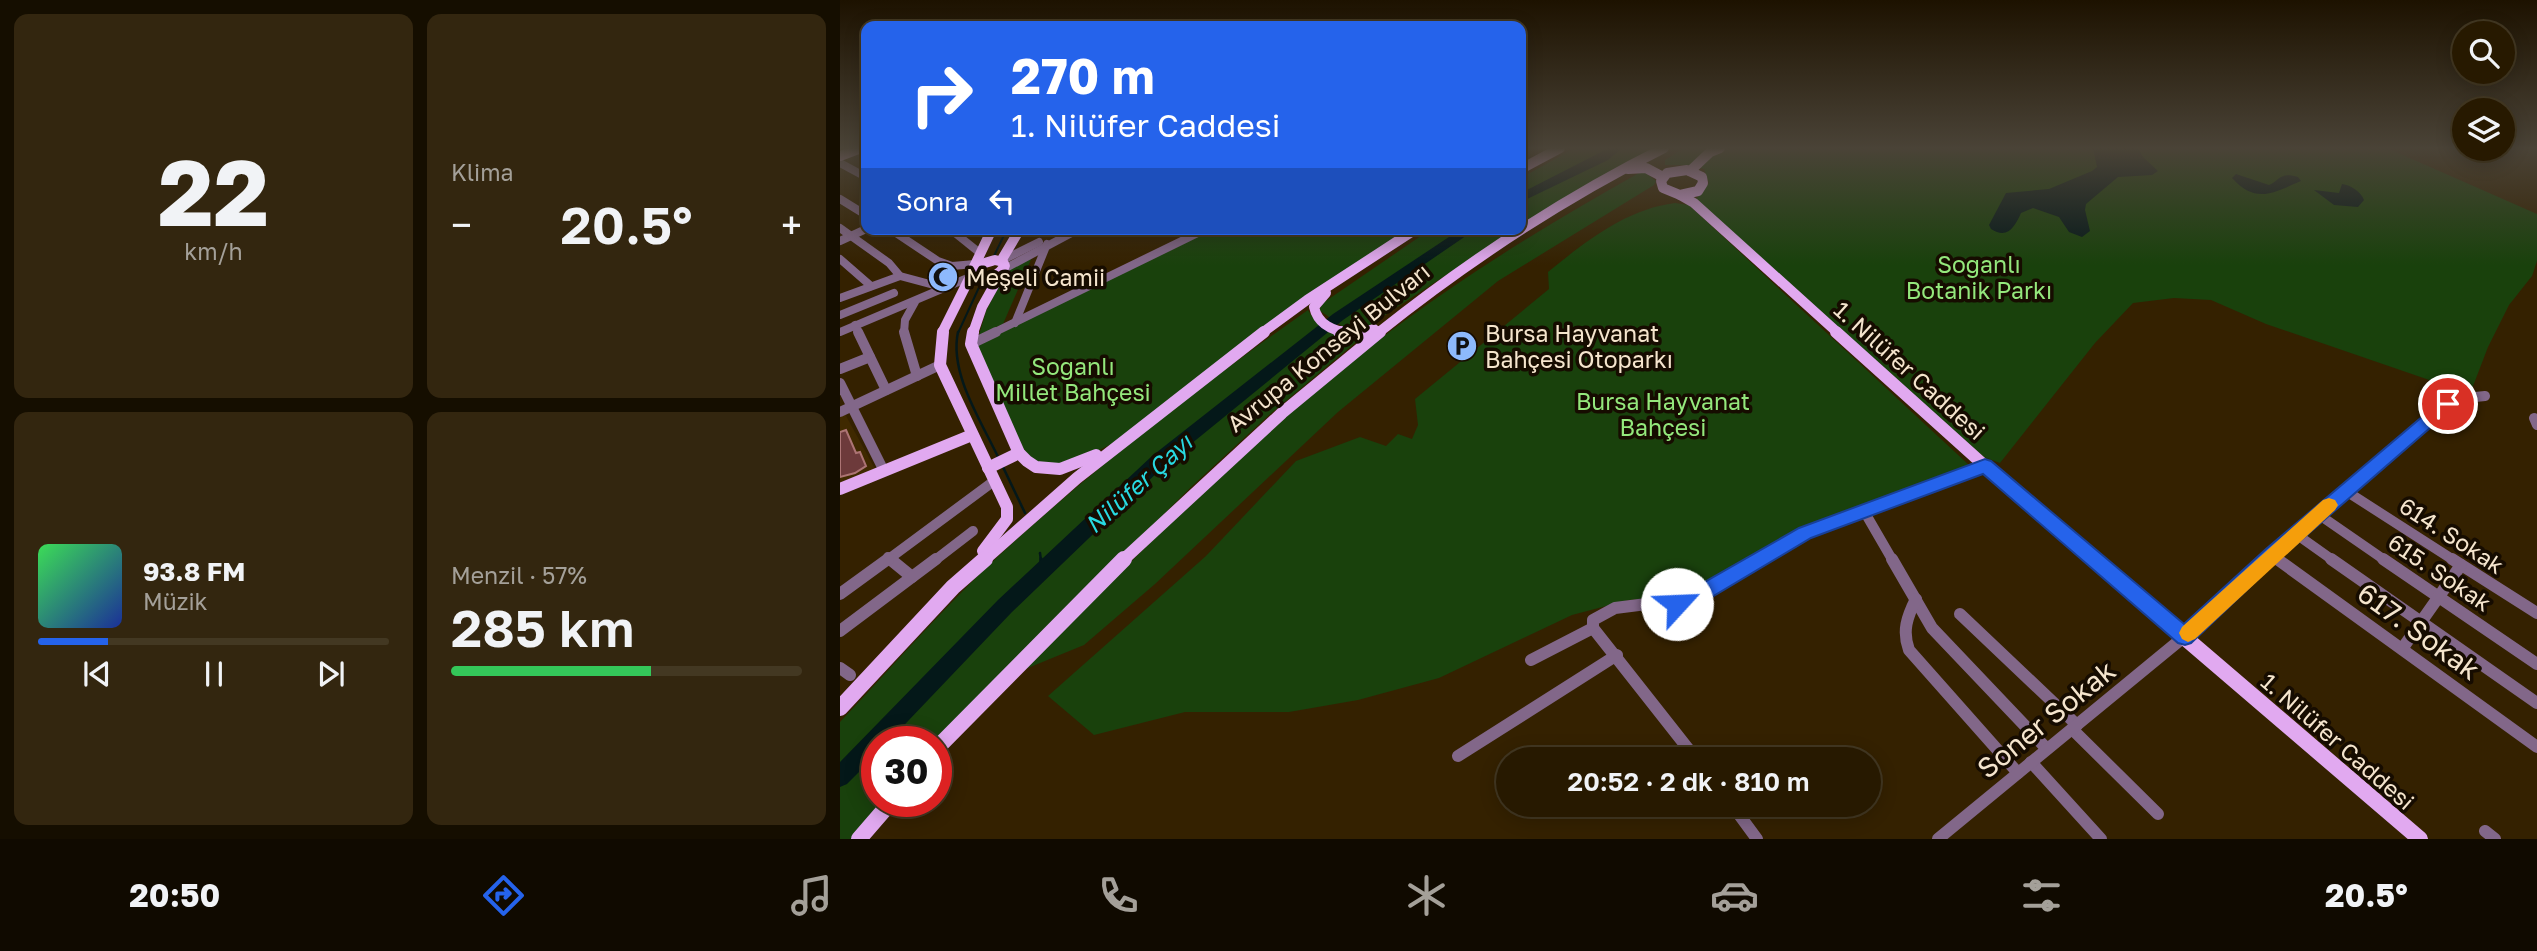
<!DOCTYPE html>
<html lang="tr">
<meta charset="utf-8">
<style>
body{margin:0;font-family:"Golos Text",sans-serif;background:#33260f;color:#f1f3f6;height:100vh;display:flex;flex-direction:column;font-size:26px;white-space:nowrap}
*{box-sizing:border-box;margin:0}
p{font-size:23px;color:#a4a099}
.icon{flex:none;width:38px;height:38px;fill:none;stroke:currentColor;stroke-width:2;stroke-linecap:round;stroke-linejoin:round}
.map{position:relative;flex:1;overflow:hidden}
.sheet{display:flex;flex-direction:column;gap:14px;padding:14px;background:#150e00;width:840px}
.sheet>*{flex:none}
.top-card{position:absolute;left:21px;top:21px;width:665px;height:214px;border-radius:14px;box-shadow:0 4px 18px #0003,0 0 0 2px #433822;background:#2563eb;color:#fff;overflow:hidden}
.buttons{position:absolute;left:1612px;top:21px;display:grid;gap:14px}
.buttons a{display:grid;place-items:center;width:63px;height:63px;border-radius:50%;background:#271900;box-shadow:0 4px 18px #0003,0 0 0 2px #433822;font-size:35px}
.speed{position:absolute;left:21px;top:726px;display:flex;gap:14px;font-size:35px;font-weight:700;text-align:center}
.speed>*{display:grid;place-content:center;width:91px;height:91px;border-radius:50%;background:#271900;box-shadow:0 4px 18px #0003,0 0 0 2px #433822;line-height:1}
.speed .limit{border:10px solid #d22;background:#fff;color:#111}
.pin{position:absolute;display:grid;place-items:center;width:60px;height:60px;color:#fff;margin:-30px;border:4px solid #fff;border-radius:50%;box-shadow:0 2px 7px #0007}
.me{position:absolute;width:77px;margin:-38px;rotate:65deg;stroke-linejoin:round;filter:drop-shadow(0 0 5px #0008)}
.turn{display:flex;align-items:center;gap:24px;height:147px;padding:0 35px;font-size:32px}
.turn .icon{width:91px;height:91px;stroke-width:2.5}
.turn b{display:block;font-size:49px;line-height:60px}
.then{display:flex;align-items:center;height:66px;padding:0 35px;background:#0003;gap:14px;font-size:26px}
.big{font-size:52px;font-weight:600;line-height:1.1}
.sheet .widget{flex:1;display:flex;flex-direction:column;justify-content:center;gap:10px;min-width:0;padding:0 24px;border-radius:14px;background:#33260f}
.sheet .dial{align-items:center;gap:0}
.dial b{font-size:91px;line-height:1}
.song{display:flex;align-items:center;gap:21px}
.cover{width:84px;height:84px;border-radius:10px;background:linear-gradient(135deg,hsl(130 70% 55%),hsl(230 70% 35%))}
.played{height:7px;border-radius:4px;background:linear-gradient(90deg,#2563eb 20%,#433822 20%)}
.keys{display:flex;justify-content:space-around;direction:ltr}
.heat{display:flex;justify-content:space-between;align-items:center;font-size:38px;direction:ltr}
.charge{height:10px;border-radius:5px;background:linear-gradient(90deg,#34c759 57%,#433822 0)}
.sheet .tiles{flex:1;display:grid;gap:14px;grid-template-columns:repeat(2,1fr)}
.trip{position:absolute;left:656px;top:747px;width:385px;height:70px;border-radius:35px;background:#271900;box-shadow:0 4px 18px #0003,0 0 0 2px #433822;font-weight:600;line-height:70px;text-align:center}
.tabs{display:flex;height:112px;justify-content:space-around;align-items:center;background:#100a00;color:#a4a099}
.tabs .icon{width:49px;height:49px}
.tabs .on{color:#2563eb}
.tabs b{font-size:32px;color:#f1f3f6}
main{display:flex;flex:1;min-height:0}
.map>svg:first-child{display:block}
.built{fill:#3f2900}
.green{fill:#19410c}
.water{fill:#041819}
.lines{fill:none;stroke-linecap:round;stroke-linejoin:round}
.stream-far2{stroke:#041819;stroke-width:2}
.stream-far1{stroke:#041819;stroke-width:2.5}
.stream{stroke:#041819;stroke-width:3.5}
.river{fill:#041819;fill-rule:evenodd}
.building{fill:#6d3a3b;stroke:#ac7474;stroke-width:2}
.minor-far2{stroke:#826789;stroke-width:8}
.minor-far1{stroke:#826789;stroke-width:10}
.minor{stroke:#826789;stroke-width:12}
.major-far2{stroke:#e1a9f0;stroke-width:10}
.major-far1{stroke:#e1a9f0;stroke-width:12}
.major{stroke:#e1a9f0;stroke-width:16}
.route{fill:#2563eb;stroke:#184099;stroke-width:2}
.slow{fill:#f59e0b}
.labels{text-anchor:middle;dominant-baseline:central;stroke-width:7;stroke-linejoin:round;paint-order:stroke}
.park-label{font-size:23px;fill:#94e87c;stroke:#160c00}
.poi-label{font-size:23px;fill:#f5e5cd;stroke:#160c00;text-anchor:start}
.street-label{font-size:23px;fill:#f5e5cd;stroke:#160c00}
.water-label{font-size:24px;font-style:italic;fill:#28dae1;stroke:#160c00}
.near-street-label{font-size:28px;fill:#f5e5cd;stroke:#160c00}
</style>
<main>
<section class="sheet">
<div class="tiles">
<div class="widget dial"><b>22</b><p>km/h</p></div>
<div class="widget"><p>Klima</p>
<div class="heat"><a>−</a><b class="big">20.5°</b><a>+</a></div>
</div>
<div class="widget">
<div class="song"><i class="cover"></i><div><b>93.8 FM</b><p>Müzik</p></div></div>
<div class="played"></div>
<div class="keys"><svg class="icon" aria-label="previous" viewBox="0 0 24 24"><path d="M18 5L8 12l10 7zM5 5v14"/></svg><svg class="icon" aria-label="pause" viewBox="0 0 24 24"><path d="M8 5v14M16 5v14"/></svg><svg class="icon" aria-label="next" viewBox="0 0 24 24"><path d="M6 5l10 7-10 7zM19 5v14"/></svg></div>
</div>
<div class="widget"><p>Menzil · 57%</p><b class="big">285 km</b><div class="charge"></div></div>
</div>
</section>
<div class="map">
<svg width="1697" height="839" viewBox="0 0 1697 839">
<rect width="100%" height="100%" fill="#342100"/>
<path class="built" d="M5 414 35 469 0 484V417Z"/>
<g class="green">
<path d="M735 148H820L681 226V178Z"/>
<path d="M844 148H1547L1697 214V261L1692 276 1669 305 1648 347 1630 394 1426 324 1371 300 1334 298 1293 303 1255 343 1160 463 1144 457 855 200 869 183 864 169 850 165H825V160Z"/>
<path d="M799 173H806L816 181 814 185 658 281 498 412 315 584 244 645 183 670C278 576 371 477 474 391 575 307 684 237 799 173Z"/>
<path d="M835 203 849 205 1130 466 961 531 849 594 789 600 732 615 599 678 518 700 449 712H345L254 735 208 696 366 556 456 461 520 437 546 446 558 434 572 439 578 425 575 399 709 289 708 272C745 242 786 209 835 203Z"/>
<path d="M366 229H571L279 440 240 460 216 466 196 462 180 446 135 343Z"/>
<path d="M591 229H676L521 331 506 329 479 310 483 303Z"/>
<path d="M193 255 163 324 139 335 146 311 167 270Z"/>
<path d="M468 310C478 329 501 339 521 338L429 415 351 487 96 742H37V802H44L12 839H0V722C58 661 114 595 177 539 269 457 367 381 468 310Z"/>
</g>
<g class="water">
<path d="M1253 148H1298L1303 157 1318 171 1312 175 1278 177 1246 204 1245 210 1250 231 1242 237 1229 232 1219 217 1193 208 1181 213C1175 226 1168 240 1151 229L1149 225 1166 193 1209 189 1252 171 1257 167Z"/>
<path d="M1396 174 1429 185C1439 181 1440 171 1458 177L1461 181C1435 192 1416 205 1392 178Z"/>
<path d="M1502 184C1511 185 1521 192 1524 200L1518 207 1494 205 1474 190 1499 193Z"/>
</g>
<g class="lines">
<g class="stream-far2">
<path d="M153 258 167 229"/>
<path d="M118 333 141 283"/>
</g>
<g class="stream-far1">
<path d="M118 332C109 374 142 422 159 459"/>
<path d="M163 467 185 513"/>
<path d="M200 553 201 561"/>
</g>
<path class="stream" d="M201 559 202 571"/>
<g class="river">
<path d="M769 148H782L768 160 681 202V193Z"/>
<path d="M621 229H636L503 320 324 466 172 612 48 742H37V754L7 784 0 787V762L158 600 312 456 493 314Z"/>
</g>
</g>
<path class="building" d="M6 430 16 453 20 452 26 466 15 473 0 477V432Z"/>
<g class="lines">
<g class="minor-far2">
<path d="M0 163 26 177"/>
<path d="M0 199 26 215"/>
<path d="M0 228 49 263 60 276 105 288"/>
<path d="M50 229 98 261 112 266 135 264"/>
<path d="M110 229 140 253"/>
<path d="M0 241 26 229"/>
<path d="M0 259 31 286"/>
<path d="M161 261 199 242"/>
<path d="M164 269 239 229"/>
<path d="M0 298 60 276"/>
<path d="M0 315 54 293"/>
<path d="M175 323 207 244"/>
<path d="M15 325 19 333"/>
<path d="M0 332 130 277"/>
<path d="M64 333 65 320 75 302"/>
<path d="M153 333 366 229"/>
</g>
<g class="minor-far1">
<path d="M18 332 46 390"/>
<path d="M64 332 77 376"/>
<path d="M131 344 156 332"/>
<path d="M0 369 30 357"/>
<path d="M0 383 44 471"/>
<path d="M0 412 100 365"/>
<path d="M1694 418 1697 425"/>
<path d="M1506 491 1615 561"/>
<path d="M1024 511 1053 561"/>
<path d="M1478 514 1546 561"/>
<path d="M1456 534 1494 561"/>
<path d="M1432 555 1440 561"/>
<path d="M48 557 52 561"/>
<path d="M46 561 154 481"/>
<path d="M94 561 133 531"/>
<path d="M918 561 965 533 1145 466"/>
<path d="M1426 561 1608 404 1616 399 1645 396"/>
</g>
<g class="minor">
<path d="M50 559 72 577"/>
<path d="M1052 559 1092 628 1207 749"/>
<path d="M1437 559 1697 747"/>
<path d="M1491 559 1697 703"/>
<path d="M1543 559 1697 664"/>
<path d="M1612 559 1697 613"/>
<path d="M0 594 48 559"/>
<path d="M1076 599C1067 617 1062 631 1069 650L1178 773"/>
<path d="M1120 614 1237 725"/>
<path d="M0 631 96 559"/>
<path d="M1562 649 1621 565"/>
<path d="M691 660 753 628"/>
<path d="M0 668 10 675"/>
<path d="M1232 729 1318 814"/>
<path d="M618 756 777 655"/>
<path d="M857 760 753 628V620L775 608 854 598 921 559"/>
<path d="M1191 762 1261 839"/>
<path d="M892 805 917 839"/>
<path d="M1645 831 1655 839"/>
<path d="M1098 839 1345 636 1428 559"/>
</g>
<g class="major-far2">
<path d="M0 156 21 148"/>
<path d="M681 169 720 148"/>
<path d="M788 169 806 168 823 177"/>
<path d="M847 170 862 177 863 183 858 191 840 195 823 188 821 181 827 173Z"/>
<path d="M850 171 870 152 880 148"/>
<path d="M840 195 854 203 998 333"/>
<path d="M155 260 163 262 165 266C156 278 144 283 130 277 132 265 144 263 155 260Z"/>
<path d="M161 261 180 229"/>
<path d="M133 269 152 229"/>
<path d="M486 293 474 307C478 325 493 331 510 333"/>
<path d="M102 333 130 277"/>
<path d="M133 333 142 307 161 273"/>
<path d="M422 333 467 300 576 229"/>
<path d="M519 333 534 329"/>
<path d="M538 333C627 262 722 199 824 148"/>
</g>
<g class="major-far1">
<path d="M103 332 100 365 167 507V519L143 551"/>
<path d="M133 332 131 344 179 453 187 461 196 467 220 469 256 455"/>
<path d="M499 332H528"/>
<path d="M996 332 1145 466 1255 561"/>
<path d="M148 468 179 453"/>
<path d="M0 489 132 435"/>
<path d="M143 561 237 478 424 332"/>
<path d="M282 561 442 413 540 332"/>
</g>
<g class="major">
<path d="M1253 559 1580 839"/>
<path d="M0 708 113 587 145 559"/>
<path d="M96 749 284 559"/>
<path d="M19 839 51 802"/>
</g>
</g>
<linearGradient id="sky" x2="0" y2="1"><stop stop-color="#1d1200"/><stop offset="0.56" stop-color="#4a4337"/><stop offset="1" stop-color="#4a4337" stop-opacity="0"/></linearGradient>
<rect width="1697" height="265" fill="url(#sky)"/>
<path class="route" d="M1608 398 1613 400 1616 404 1613 408 1438 560 1351 643 1345 645 1338 643 1143 474 971 538 860 604 837 613 831 610 828 604 831 598 847 592 959 528 1145 459 1151 461 1344 624 1426 549 1602 400Z"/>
<path class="slow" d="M1489 498 1495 500 1498 505 1495 510 1355 639 1348 642 1342 639 1339 633 1342 627 1483 500Z"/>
<defs>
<g id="mosque-disc" transform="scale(1.575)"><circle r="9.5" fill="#8db9fc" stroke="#160c00"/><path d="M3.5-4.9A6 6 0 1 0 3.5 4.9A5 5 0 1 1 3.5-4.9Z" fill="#111"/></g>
<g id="parking-disc" transform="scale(1.575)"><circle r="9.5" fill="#8db9fc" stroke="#160c00"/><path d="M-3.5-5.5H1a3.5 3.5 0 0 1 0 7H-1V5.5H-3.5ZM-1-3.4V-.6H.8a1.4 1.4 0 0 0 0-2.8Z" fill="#111"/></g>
</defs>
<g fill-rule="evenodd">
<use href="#mosque-disc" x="103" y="277"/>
<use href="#parking-disc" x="622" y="346"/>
</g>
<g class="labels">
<g class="park-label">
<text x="1139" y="264">Soğanlı<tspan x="1139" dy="26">Botanik Parkı</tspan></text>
<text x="233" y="366">Soğanlı<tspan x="233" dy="26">Millet Bahçesi</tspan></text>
<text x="823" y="401">Bursa Hayvanat<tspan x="823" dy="26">Bahçesi</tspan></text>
</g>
<g class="poi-label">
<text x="126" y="277">Meşeli Camii</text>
<text x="645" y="333">Bursa Hayvanat<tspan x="645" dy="26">Bahçesi Otoparkı</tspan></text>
</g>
<g class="street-label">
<text transform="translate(488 347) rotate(-39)">Avrupa Konseyi Bulvarı</text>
<text transform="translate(1070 370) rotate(42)">1. Nilüfer Caddesi</text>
<text transform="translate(1612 535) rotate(33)">614. Sokak</text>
<text transform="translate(1600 572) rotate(34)">615. Sokak</text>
<text transform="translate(1498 741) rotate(41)">1. Nilüfer Caddesi</text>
</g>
<g class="water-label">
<text transform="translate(298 483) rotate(-42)">Nilüfer Çayı</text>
</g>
<g class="near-street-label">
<text transform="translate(1579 631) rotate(36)">617. Sokak</text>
<text transform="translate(1206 719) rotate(-39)">Soner Sokak</text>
</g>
</g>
</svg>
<div class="buttons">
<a><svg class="icon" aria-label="search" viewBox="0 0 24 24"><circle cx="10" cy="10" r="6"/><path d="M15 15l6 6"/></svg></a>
<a><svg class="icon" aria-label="layers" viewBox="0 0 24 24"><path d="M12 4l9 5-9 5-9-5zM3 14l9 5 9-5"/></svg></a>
</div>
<div class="speed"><div class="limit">30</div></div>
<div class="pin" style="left:1608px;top:404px;background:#d93025"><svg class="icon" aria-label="arrive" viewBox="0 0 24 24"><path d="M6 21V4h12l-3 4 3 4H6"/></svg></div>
<svg class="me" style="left:837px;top:604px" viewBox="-20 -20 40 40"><circle r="19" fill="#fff"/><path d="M0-13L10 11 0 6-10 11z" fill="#2563eb"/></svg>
<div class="trip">20:52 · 2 dk · 810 m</div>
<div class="top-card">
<div class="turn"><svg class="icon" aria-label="right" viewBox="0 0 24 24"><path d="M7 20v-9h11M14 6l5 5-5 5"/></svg><div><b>270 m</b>1. Nilüfer Caddesi</div></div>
<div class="then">Sonra<svg class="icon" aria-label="left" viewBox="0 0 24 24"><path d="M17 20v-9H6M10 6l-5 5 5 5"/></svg></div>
</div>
</div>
</main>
<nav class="tabs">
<b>20:50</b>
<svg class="icon on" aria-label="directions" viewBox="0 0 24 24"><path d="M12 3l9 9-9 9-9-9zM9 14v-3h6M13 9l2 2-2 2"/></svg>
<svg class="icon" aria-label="music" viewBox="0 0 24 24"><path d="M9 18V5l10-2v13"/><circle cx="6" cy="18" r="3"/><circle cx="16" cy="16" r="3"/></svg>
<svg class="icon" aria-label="phone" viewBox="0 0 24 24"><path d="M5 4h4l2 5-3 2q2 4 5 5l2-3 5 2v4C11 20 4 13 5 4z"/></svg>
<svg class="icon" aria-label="climate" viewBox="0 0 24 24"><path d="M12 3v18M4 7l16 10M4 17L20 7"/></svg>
<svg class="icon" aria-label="car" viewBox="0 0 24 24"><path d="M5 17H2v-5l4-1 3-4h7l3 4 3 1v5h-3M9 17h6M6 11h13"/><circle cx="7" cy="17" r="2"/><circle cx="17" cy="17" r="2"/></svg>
<svg class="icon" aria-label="filters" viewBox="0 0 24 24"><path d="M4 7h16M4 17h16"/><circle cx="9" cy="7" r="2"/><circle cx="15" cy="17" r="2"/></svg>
<b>20.5°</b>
</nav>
